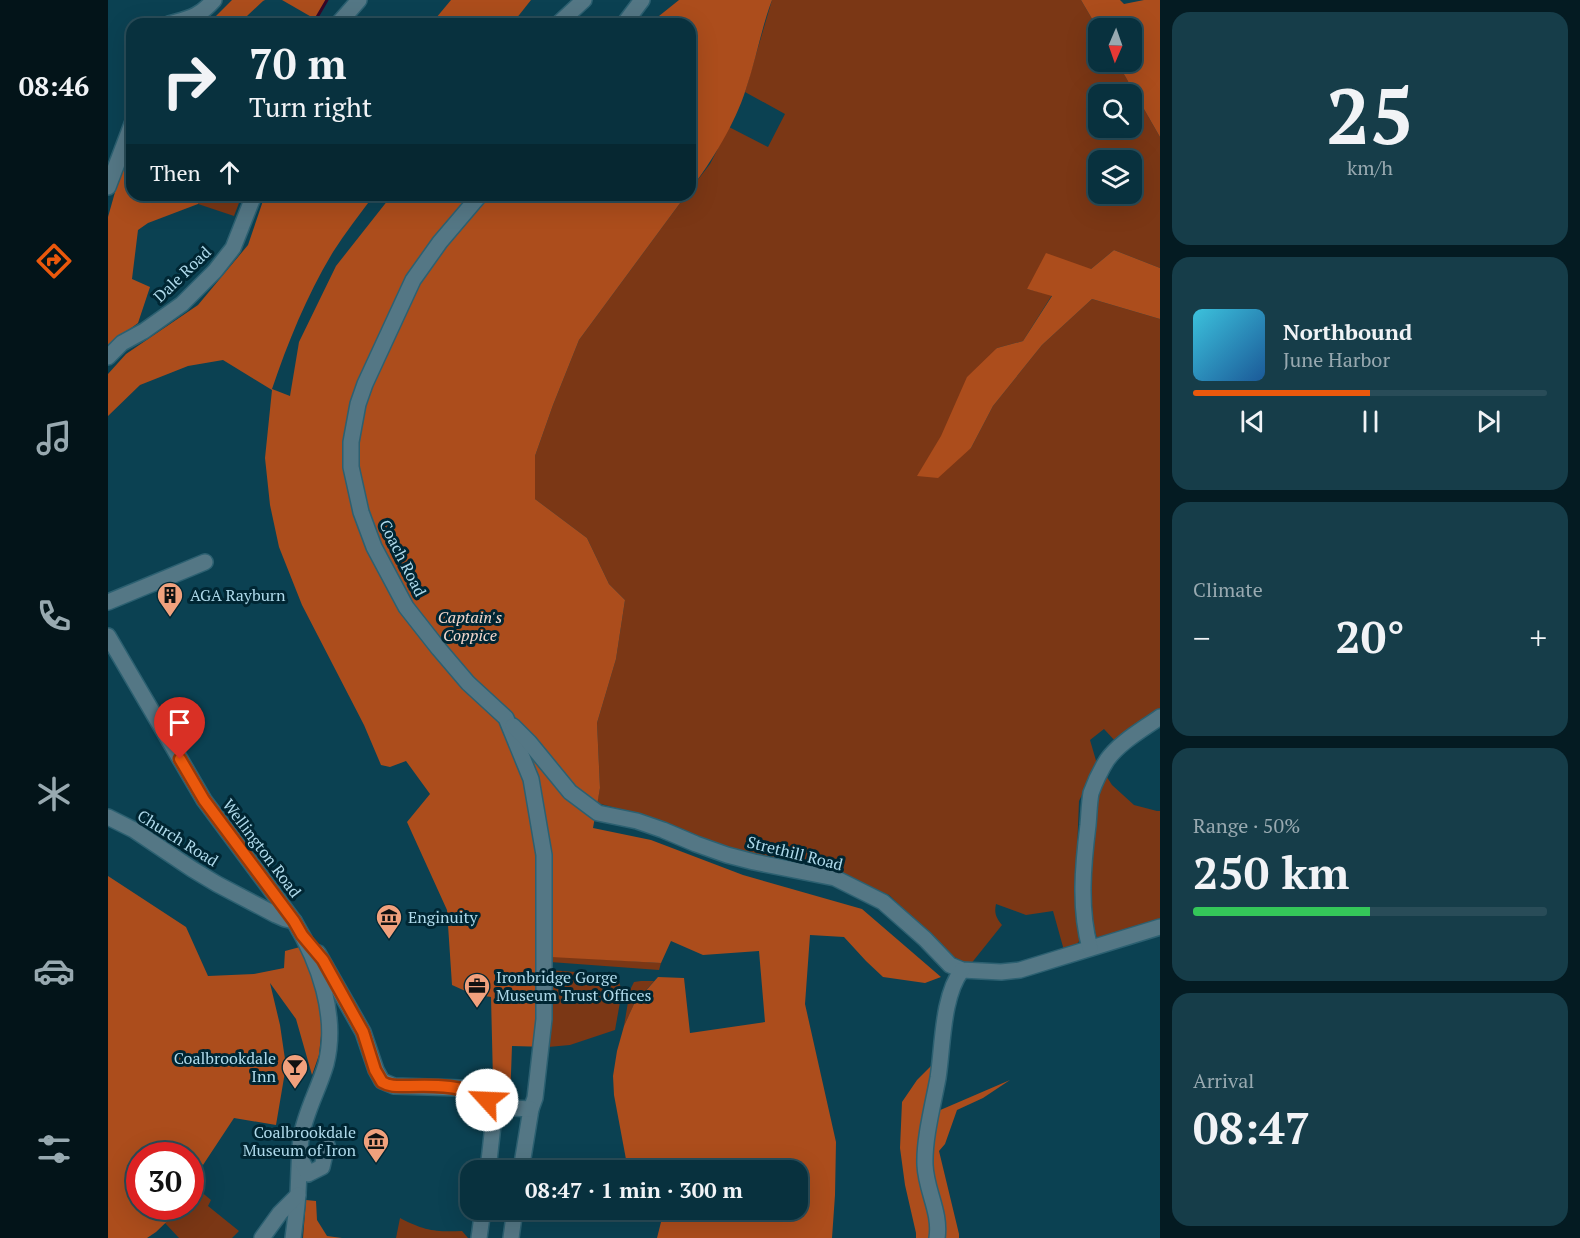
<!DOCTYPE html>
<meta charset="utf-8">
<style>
body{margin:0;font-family:"PT Serif",serif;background:#163d49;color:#f1f3f6;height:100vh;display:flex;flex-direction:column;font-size:22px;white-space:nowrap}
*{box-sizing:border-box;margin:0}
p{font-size:20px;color:#98a9b0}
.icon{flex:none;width:33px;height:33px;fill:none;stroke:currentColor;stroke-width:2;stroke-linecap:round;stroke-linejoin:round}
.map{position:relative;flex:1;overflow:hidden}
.drawer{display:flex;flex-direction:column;gap:12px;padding:12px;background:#041b22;width:420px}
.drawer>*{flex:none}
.guide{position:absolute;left:18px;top:18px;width:570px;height:183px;border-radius:18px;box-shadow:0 6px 24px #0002,0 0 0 2px #294c58;background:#08313e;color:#f1f3f6;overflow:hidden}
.needle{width:39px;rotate:182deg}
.fabs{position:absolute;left:980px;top:18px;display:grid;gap:12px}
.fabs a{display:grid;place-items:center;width:54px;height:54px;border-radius:12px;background:#08313e;box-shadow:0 6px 24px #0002,0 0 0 2px #294c58;font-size:30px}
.speed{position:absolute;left:18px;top:1142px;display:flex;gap:12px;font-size:30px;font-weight:700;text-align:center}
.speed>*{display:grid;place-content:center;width:78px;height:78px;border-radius:50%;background:#08313e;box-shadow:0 6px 24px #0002,0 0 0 2px #294c58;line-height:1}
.speed .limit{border:9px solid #d22;background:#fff;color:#111}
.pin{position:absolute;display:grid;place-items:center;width:51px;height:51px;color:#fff;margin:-62px -26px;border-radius:50% 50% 50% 0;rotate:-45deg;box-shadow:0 0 6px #0007}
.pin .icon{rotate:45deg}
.me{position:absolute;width:66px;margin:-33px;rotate:295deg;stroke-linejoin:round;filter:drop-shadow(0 0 4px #0008)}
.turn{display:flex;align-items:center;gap:21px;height:126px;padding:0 24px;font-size:27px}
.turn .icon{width:78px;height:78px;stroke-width:2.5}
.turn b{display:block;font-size:42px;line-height:51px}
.then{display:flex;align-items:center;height:57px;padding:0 24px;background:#0003;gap:12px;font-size:22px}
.big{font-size:45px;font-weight:800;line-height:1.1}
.drawer .widget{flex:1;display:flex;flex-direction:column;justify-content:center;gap:9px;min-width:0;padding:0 21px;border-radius:18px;background:#163d49}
.drawer .dial{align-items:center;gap:0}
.dial b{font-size:78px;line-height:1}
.song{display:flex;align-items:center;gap:18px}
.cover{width:72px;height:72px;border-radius:9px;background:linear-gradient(135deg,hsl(190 70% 55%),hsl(210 70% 35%))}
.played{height:6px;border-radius:3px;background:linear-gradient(90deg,#ea580c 50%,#294c58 50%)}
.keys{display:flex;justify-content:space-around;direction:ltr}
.heat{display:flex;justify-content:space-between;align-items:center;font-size:33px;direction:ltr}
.charge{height:9px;border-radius:4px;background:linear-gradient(90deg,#34c759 50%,#294c58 0)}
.trip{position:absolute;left:352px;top:1160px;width:348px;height:60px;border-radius:18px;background:#08313e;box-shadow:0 6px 24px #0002,0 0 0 2px #294c58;font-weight:800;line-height:60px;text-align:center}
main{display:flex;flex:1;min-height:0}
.menu{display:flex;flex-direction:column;width:108px;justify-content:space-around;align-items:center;background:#031419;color:#98a9b0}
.menu .icon{width:42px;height:42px}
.menu .current{color:#ea580c}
.menu b{font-size:27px;color:#f1f3f6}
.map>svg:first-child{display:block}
.green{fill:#7b3715;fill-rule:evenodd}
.forest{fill:#ac4d1c}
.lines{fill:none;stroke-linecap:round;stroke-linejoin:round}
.stream{stroke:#370828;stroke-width:3}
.minor-casing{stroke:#2c6071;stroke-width:18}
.minor{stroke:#547785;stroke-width:15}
.route-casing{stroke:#983908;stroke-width:15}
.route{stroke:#ea580c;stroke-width:10}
.labels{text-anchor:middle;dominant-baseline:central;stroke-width:6;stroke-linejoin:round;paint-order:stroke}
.street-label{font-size:16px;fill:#afdaeb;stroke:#002633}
.poi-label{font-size:16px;fill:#afdaeb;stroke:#002633;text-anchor:start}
.park-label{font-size:16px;font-style:italic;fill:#f2d7cc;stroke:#002633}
</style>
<main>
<nav class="menu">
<b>08:46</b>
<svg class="icon current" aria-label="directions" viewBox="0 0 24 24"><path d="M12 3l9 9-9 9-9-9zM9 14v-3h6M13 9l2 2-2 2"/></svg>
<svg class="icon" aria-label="music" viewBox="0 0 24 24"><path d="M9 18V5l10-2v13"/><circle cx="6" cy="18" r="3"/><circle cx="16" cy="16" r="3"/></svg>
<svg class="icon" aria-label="phone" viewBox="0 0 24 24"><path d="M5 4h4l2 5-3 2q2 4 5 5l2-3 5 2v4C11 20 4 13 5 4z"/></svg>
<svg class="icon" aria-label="climate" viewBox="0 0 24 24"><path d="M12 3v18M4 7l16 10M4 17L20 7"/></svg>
<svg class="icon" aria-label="car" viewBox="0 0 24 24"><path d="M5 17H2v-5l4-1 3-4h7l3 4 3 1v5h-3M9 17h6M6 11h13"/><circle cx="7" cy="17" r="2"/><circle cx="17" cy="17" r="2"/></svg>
<svg class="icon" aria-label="filters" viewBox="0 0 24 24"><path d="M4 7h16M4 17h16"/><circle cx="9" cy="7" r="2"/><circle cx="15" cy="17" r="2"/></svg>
</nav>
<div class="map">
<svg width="1052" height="1238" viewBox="0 0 1052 1238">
<rect width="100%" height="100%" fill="#0b4152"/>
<g class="green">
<path d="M664 0H973L990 29V62H1009L1052 137V268L1006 250 983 269 919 289 944 295 915 341 889 348 810 476 863 448 885 406 934 345 984 299 1052 319V709L1008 742 996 729 982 740 989 764 971 801 968 877 972 940 966 948 957 954 945 911 918 915 888 904C886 913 888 918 894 925L862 965 844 956 781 895 715 868 609 846 531 814 489 803 492 788 489 723 508 659 517 600 501 584 479 538 427 499V456L445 405 471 340 578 195H582V190L602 164 621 127 660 147 677 114 637 92ZM990 94H1023V128H990ZM990 160H1023V194H990Z"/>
<path d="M93 195H134L126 216 90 204Z"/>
<path d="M997 774 1004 785 1026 805 1049 811H1052V922L990 941 985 925 982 863 990 786Z"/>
<path d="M443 956 553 963 551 970 442 962Z"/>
<path d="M442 970 505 975 511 982 514 991 507 1030 462 1045 440 1047Z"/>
<path d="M533 981H546L526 1004 516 1026 522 990 526 982Z"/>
<path d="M91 1190 103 1200 100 1206 131 1231 124 1238H71L57 1223 75 1206H82L83 1198Z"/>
<path d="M292 1218C317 1231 327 1232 354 1231L360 1238H288Z"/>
</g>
<g class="forest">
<path d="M124 0H157L155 1 139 16 136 24H97L106 18Z"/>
<path d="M174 0H219L207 19Z"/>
<path d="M343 0H423L404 24H323Z"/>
<path d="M571 0H664C653 29 648 60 638 89 627 124 604 161 582 190V24H541Z"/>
<path d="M973 0H1012L1016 4 1036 0H1052V137L1009 62H1023V28L990 29Z"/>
<path d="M24 143V195H93L90 204 40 223 30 230 24 279 42 287 30 323 11 337 0 348V217L11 178Z"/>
<path d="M157 195H266C252 214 237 233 225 252 199 295 180 342 164 389L182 396 191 342 228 266 284 195H578L471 340 445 405 427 456V499L479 538 501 584 517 600 508 659 489 723 492 788 485 828 543 840 635 875 754 909 833 977 817 983 775 977 758 961 736 937 702 935 697 1004 728 1142 727 1195 724 1238H549L553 1222 525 1219 524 1209H690V1170H520L506 1095 505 1076 509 1051 516 1026 526 1004 550 977 576 978 582 1033 657 1022 651 951 595 955 563 941 553 963 443 957 440 1047 404 1046 402 1101 388 1099 385 1080 383 997 364 994 344 985 339 910 299 822 322 794 298 761 282 767 273 765 256 725 194 605 171 547 162 505 157 458 164 390 115 360 80 366 32 385 0 416V374L18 354 90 305 140 245Z"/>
<path d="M1006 250 1052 268V319L984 299 934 345 885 406 863 448 830 478 809 476 833 436 859 377 889 348 915 341 944 296 919 289 938 253 983 269Z"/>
<path d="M0 876 78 927 100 976 146 974 176 968 177 951 192 947 209 986 214 1026 211 1055 204 1075 188 1019 162 983 172 1025 178 1066 168 1125 126 1118 95 1165 89 1160 83 1168 82 1155H32V1206H75L48 1232 39 1238H0Z"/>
<path d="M825 1064 822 1204 825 1238H808V1233L797 1185 792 1148 794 1102 809 1080Z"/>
<path d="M902 1080 875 1098 849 1110 837 1144 831 1151 851 1234V1238H835L825 1182 822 1153 830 1111Z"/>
<path d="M198 1200 208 1201 209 1220 219 1236 234 1238H195Z"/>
</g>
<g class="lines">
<path class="stream" d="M205 24 219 0"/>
<g class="minor-casing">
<g id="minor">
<path d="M61 24C82 18 91 17 106 0"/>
<path d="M230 24 251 0"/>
<path d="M450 24 476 0"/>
<path d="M516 24 534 0"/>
<path d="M0 187 24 124"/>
<path d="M372 195 332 242 305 280 257 384 250 404 243 442V467L253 512 266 547 298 607 331 649 360 683 398 718 423 779 436 855V1019L427 1098 423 1109 413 1170"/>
<path d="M0 357 14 343 36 331 74 304 107 271 125 248 146 195"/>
<path d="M0 602 97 562"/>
<path d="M0 636 96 800 186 921C211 962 230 1016 218 1064 211 1089 197 1112 193 1138 191 1156 191 1174 190 1193 189 1208 187 1223 185 1238"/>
<path d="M405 726 421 742 462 792 490 813 529 821 555 830 588 844 619 855 646 862 727 878 775 902 817 939 842 965 854 970 893 972 912 970 1052 927"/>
<path d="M0 817 26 830 84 869 109 884 168 915 177 919 186 921"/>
<path d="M982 948C971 909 975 865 980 825 981 815 981 804 983 793 987 782 992 771 999 760 1012 742 1034 730 1052 717"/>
<path d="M210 953 255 1032 268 1070 274 1081 286 1086 353 1088 371 1094 387 1107"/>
<path d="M387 1107 423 1109"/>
<path d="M192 1157 200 1174 214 1167 219 1145"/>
<path d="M380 1170 387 1107"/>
<path d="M154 1238 172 1213 190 1195"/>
<path d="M371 1238 375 1209"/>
<path d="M403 1238 407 1209"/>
<path d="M829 1238C833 1212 818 1191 817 1165 816 1139 825 1105 830 1078 835 1046 834 996 854 970"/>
</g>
</g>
<use href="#minor" class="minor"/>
</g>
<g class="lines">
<g class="route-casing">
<path id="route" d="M72 759 96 800 186 921 194 935 215 960 255 1032 267 1070 274 1082C282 1087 291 1086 301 1086 325 1085 360 1085 379 1100"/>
</g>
<use href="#route" class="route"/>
</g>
<defs>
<g id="building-pin" transform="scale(1.35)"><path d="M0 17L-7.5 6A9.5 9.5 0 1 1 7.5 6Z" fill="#f1a17d" stroke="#002633"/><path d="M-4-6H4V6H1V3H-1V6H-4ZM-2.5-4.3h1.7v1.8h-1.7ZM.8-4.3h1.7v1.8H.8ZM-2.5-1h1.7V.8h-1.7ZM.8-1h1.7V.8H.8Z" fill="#111"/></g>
<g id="museum-pin" transform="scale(1.35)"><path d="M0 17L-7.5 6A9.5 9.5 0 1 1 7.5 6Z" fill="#f1a17d" stroke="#002633"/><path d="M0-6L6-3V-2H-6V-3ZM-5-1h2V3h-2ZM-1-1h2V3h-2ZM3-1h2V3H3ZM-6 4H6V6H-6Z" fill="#111"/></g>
<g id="office-pin" transform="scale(1.35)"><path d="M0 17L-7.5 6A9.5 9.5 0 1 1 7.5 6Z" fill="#f1a17d" stroke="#002633"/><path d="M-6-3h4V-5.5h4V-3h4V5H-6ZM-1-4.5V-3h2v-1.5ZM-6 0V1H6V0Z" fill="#111"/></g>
<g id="bar-pin" transform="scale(1.35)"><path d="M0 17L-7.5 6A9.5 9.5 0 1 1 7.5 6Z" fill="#f1a17d" stroke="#002633"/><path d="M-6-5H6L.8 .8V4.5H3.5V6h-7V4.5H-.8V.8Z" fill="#111"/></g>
</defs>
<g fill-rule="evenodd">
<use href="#building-pin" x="62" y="595"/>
<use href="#museum-pin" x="281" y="917"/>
<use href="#office-pin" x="369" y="986"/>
<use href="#bar-pin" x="187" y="1067"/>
<use href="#museum-pin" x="268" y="1141"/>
</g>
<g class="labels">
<g class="street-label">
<text transform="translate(74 274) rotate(-44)">Dale Road</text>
<text transform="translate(295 558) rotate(63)">Coach Road</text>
<text transform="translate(70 838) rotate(32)">Church Road</text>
<text transform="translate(154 848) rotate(53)">Wellington Road</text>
<text transform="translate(687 853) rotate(14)">Strethill Road</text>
</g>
<g class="poi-label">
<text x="82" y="595">AGA Rayburn</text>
<text x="300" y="917">Enginuity</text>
<text x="388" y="977">Ironbridge Gorge<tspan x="388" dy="18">Museum Trust Offices</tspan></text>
<text x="168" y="1058" text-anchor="end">Coalbrookdale<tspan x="168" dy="18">Inn</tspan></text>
<text x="248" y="1132" text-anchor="end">Coalbrookdale<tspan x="248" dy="18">Museum of Iron</tspan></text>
</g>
<g class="park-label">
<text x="362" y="617">Captain's<tspan x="362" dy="18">Coppice</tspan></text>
</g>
</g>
</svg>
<div class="fabs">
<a><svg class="needle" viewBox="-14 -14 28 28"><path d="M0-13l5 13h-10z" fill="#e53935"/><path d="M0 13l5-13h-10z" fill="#98a9b0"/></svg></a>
<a><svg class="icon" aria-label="search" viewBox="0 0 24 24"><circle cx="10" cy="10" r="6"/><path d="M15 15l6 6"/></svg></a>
<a><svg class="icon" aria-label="layers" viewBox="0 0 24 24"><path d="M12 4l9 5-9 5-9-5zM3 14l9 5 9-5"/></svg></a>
</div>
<div class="speed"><div class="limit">30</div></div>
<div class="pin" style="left:72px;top:759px;background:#d93025"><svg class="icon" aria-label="arrive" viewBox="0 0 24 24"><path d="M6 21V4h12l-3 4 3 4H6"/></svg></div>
<svg class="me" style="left:379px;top:1100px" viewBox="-20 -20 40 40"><circle r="19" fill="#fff"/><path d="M0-13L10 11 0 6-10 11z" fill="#ea580c"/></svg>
<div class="trip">08:47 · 1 min · 300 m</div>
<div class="guide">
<div class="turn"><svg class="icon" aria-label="right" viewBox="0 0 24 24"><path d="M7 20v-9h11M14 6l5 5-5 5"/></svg><div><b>70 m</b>Turn right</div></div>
<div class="then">Then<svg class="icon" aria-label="ahead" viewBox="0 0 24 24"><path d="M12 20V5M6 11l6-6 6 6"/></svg></div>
</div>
</div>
<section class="drawer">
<div class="widget dial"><b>25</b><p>km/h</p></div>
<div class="widget">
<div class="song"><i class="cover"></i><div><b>Northbound</b><p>June Harbor</p></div></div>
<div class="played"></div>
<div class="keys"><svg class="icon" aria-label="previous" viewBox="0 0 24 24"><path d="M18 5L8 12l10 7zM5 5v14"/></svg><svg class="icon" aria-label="pause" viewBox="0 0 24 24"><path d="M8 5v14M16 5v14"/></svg><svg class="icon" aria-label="next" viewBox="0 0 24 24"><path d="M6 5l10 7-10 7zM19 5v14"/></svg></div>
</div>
<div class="widget"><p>Climate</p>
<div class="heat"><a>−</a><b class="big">20°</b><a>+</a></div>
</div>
<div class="widget"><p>Range · 50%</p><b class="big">250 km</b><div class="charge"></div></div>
<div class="widget"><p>Arrival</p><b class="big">08:47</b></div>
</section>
</main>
